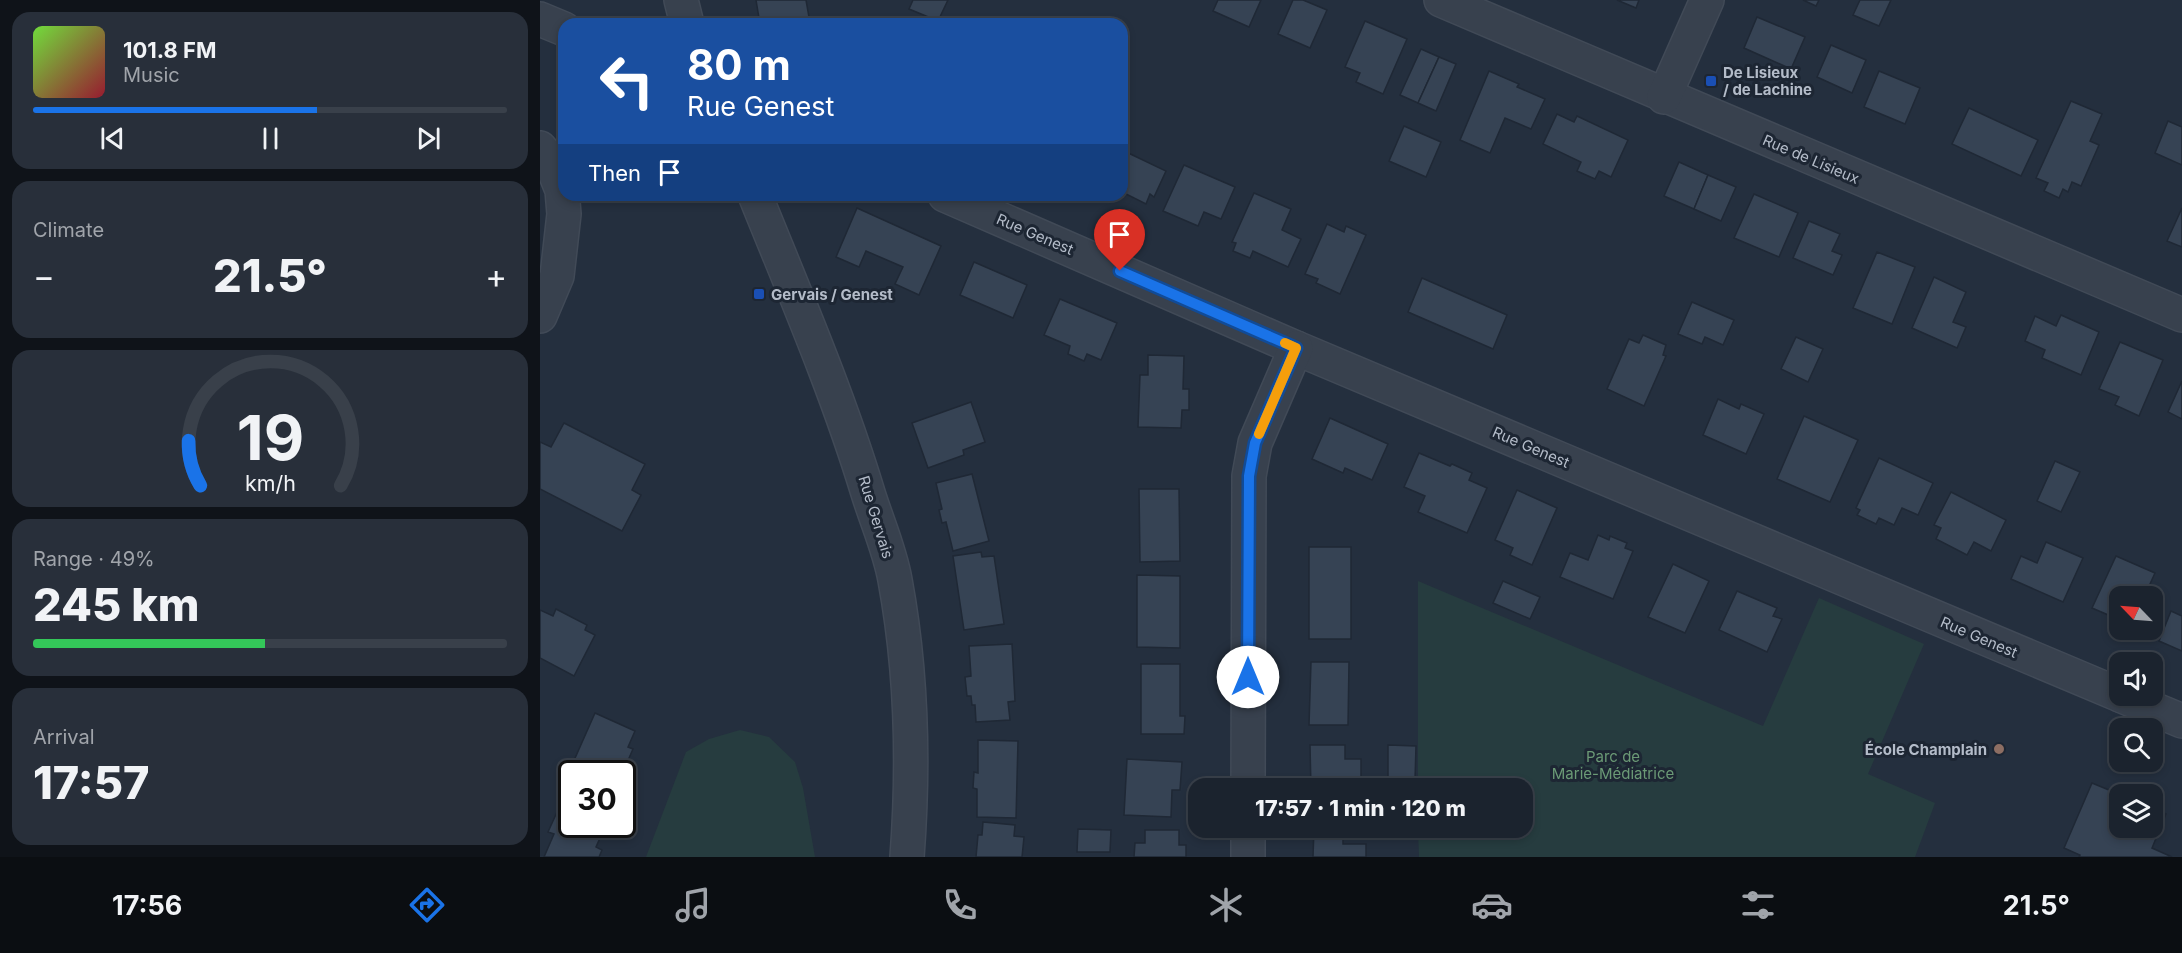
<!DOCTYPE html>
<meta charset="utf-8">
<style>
body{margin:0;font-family:Inter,sans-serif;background:#282f3a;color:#f1f3f6;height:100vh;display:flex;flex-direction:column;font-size:22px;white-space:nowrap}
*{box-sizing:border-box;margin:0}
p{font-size:20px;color:#a0a4aa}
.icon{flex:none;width:33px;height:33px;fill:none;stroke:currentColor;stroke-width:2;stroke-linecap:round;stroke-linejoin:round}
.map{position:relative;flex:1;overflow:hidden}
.side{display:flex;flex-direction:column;gap:12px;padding:12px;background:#0f1319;width:540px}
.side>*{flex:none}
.guide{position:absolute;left:18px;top:18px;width:570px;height:183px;border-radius:18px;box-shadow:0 3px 9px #0003,0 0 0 2px #39404a;background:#1a4fa0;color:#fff;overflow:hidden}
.needle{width:39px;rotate:295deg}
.fabs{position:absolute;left:1569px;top:586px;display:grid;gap:12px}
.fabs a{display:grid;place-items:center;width:54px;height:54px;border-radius:12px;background:#1b232e;box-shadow:0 3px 9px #0003,0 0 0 2px #39404a;font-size:30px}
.speed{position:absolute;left:18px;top:760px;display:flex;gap:12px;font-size:30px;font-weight:700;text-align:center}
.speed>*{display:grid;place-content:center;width:78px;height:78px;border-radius:50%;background:#1b232e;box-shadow:0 3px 9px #0003,0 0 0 2px #39404a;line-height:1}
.speed .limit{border:3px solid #111;border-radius:9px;background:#fff;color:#111}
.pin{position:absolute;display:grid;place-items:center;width:51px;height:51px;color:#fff;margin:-62px -26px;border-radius:50% 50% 50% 0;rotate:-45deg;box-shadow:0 0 6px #0007}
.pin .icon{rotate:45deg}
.me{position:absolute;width:66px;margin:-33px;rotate:0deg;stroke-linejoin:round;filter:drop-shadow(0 0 4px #0008)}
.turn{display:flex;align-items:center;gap:21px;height:126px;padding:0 30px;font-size:27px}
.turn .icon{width:78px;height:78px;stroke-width:2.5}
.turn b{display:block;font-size:42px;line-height:51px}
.then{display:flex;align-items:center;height:57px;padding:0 30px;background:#0003;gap:12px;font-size:22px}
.big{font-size:45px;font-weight:800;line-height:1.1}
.side .tile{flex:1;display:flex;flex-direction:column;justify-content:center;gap:9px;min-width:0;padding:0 21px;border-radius:18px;background:#282f3a}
.side .dial{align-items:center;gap:0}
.dial svg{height:156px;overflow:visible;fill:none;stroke:#39404a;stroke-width:7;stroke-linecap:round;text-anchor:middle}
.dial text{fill:#f1f3f6;stroke:none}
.song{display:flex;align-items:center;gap:18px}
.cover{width:72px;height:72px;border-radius:9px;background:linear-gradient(135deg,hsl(100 70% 55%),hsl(350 70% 35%))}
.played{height:6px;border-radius:3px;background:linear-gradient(90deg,#1a73e8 60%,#39404a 60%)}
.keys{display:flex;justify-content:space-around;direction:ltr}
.heat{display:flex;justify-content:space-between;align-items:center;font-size:33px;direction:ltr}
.charge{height:9px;border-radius:4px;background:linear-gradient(90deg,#34c759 49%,#39404a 0)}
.trip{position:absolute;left:648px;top:778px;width:345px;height:60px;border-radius:18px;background:#1b232e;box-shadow:0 3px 9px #0003,0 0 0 2px #39404a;font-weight:800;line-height:60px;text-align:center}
.dock{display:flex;height:96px;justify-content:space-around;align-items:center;background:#0b0e12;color:#a0a4aa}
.dock .icon{width:42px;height:42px}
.dock .selected{color:#1a73e8}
.dock b{font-size:27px;color:#f1f3f6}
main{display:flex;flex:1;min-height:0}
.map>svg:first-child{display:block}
.green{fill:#263c3f}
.building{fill:#364354;stroke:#1f2835;stroke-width:1.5}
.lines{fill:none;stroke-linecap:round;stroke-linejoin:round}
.minor-casing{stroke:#414a57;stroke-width:36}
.minor{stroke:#38414e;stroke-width:33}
.route-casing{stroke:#114b97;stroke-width:15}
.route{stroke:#1a73e8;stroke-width:10}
.slow{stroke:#f59e0b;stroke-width:10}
.transit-dot{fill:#1a4fb4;stroke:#1d2633;stroke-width:2}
.education-dot{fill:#8d6e63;stroke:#1d2633;stroke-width:2}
.labels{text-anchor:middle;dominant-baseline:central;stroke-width:6;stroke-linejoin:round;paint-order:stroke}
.poi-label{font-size:15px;font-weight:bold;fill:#b4bcc9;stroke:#1d2633;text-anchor:start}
.street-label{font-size:15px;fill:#b4bcc9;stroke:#1d2633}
.park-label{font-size:15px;fill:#6b9a76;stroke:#1d2633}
</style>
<main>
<section class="side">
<div class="tile">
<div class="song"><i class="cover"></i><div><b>101.8 FM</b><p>Music</p></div></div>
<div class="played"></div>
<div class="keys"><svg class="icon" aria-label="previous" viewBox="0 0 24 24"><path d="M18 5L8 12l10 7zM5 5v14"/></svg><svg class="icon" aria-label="pause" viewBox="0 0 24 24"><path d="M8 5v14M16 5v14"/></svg><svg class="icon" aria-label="next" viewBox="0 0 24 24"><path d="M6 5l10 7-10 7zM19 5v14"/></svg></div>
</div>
<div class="tile"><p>Climate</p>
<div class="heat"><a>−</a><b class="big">21.5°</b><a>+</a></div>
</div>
<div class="tile dial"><svg viewBox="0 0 100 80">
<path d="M14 69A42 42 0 1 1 86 69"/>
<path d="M14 69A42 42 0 0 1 8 46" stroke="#1a73e8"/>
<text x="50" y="56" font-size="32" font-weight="700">19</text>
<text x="50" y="72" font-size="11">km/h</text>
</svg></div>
<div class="tile"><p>Range · 49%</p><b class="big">245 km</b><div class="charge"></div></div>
<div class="tile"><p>Arrival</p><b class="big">17:57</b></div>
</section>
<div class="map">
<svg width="1642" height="857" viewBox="0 0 1642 857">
<rect width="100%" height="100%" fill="#242f3e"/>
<g class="green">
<path d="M878 581 1223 726 1279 598 1384 644 1328 774 1395 803 1375 857H879L878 828H982V789H878Z"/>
<path d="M200 730 229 737 255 762 263 788 275 857H106L146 752 169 739Z"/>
</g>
<g class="building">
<path d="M216 0H266L269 17 220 24Z"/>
<path d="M373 0H408L398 21 369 9Z"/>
<path d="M678 0H721L709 27 673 11Z"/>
<path d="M753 0H763L787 10 770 48 738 34Z"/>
<path d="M1077 0H1099L1096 8Z"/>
<path d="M1263 0H1279L1276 6Z"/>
<path d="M1320 0H1351L1339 26 1313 15Z"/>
<path d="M1217 17 1265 37 1251 69 1204 48Z"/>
<path d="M825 21 867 39 843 94 816 82 820 73 805 67Z"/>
<path d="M1291 45 1326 60 1312 93 1277 77Z"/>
<path d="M881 49 899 57 878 103 860 95Z"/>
<path d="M899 57 916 64 896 111 878 103Z"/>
<path d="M949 71 979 84 977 87 1005 99 991 129 965 118 950 153 920 140Z"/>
<path d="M1339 71 1380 88 1365 124 1324 107Z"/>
<path d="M1531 101 1562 114 1550 141 1559 145 1541 186 1532 182 1528 192 1523 189 1519 198 1504 191 1508 183 1496 178Z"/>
<path d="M1429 108 1498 140 1481 176 1412 144Z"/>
<path d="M1017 114 1034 122 1037 116 1088 140 1071 177 1059 171 1055 179 1037 171 1041 162 1003 144Z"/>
<path d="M1628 121 1642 127V165L1615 153Z"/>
<path d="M864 126 901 142 886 177 849 161Z"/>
<path d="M582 150 626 171 614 197 610 194 606 204 582 192Z"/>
<path d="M1139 162 1168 175 1154 209 1124 196Z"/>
<path d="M644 165 695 187 681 219 664 212 658 226 623 211Z"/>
<path d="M1168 175 1196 187 1181 221 1154 209Z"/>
<path d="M714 193 751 209 742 230 761 239 748 267 713 251 710 258 693 251 696 243 692 242Z"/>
<path d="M1214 194 1258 213 1239 257 1194 238Z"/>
<path d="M317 208 401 246 379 295 355 284 363 267 326 251 319 267 296 257Z"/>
<path d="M1642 208V247L1627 241Z"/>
<path d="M1269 221 1300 234 1292 251 1302 255 1293 275 1253 258Z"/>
<path d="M787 224 804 232 806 226 826 235 800 294 776 283 778 279 765 274Z"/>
<path d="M1337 252 1375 267 1352 324 1313 308Z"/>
<path d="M434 262 487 285 473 318 420 295Z"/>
<path d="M1394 277 1426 292 1413 322 1426 327 1417 348 1372 328Z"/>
<path d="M882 278 967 315 953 349 868 312Z"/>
<path d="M520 299 577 323 561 360 547 354 544 361 528 354 530 346 504 335Z"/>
<path d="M1152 302 1194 320 1183 345 1165 337 1162 344 1138 334Z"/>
<path d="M1521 315 1559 332 1541 375 1502 358 1505 350 1485 341 1495 316 1516 326Z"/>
<path d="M1103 335 1126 345 1123 355 1126 356 1104 406 1067 389 1089 339 1099 343Z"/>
<path d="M1256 337 1283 349 1268 382 1241 369Z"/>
<path d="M1580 342 1623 360 1599 416 1575 405 1579 397 1559 389Z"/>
<path d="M608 355 644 356 643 389H649V410H642L641 428 598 427 600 375H608Z"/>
<path d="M1642 381V419L1628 412Z"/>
<path d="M1178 399 1199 409 1201 404 1224 414 1206 454 1163 435Z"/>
<path d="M431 402 445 442 423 450 424 455 388 468 372 423Z"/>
<path d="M1264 416 1318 440 1290 502 1237 479Z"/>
<path d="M790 418 848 444 832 480 805 468 803 473 772 459Z"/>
<path d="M24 423 105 464 92 490 101 495 82 531 0 489V442L11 447Z"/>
<path d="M879 453 910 466 912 464 932 473 929 480 947 488 927 533 878 512 885 496 864 487Z"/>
<path d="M1339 458 1393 483 1378 515 1362 508 1354 525 1339 518 1336 524 1317 515 1320 510 1316 508Z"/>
<path d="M1515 461 1540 472 1521 512 1497 501Z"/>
<path d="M432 474 449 541 413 551 406 522 402 523 399 510 402 509 396 483Z"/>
<path d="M599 489H639L640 561 600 562Z"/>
<path d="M977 490 1017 508 992 565 970 555 973 548 955 540Z"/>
<path d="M1411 492 1466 520 1451 551 1434 542 1427 555 1396 539 1401 528 1394 525Z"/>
<path d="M1058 535 1069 540 1070 536 1087 543 1085 548 1093 551 1073 599 1020 577 1030 553 1048 560Z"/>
<path d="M1506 542 1543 558 1523 602 1471 579 1481 556 1497 563Z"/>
<rect x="769" y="547" width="42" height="92"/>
<path d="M441 552 442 557 454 556 464 624 424 630 413 556Z"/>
<path d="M1576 556 1615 573 1604 597H1580V620L1552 608Z"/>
<path d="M1133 564 1169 581 1145 633 1108 617Z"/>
<path d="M597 575 640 576V648L597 647Z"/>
<path d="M963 581 1000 597 990 619 953 603Z"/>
<path d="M1197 591 1237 608 1233 616 1242 619 1227 652 1179 630Z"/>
<path d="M16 609 47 625 45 630 55 635 34 676 0 658V610L13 616Z"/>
<path d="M1631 611 1642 616V651L1619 641Z"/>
<path d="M472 644 475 701 468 702 470 720 436 722 435 705H432L431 696H427L425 677 431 676 429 646Z"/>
<path d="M771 662H809L808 725H769Z"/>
<path d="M601 664H640V716H645L644 734H601Z"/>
<path d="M55 713 95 731 88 747 93 749 82 774H32V776L28 774Z"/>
<path d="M438 740 478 741 476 818 437 817V789L433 788 434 772 438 773Z"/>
<path d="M770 745H805V759H821V777H832L833 789H771Z"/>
<path d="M848 745 876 746 875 780 848 779Z"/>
<path d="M587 759 642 762 640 790H632L631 817 584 815Z"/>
<path d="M32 779V825H66L56 847 62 850 59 857H4L14 834 8 832Z"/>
<path d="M1552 783 1581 795H1580V828H1612V808L1626 814 1612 848 1632 857H1539L1540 855 1524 848Z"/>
<path d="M443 822 475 825 474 836 484 837 482 857H436L438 835H442Z"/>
<path d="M774 828H803V844H826V857H773Z"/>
<path d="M538 829 571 830 570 852H537Z"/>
<path d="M605 830H639V845H646V857H594L595 843H605Z"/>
</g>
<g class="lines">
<g class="minor-casing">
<g id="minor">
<path d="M141 0 147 24"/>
<path d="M901 0 1642 315"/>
<path d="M0 19 24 29"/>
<path d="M1124 97 1167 0"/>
<path d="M0 148 10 160 22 190 24 214 17 276 0 316"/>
<path d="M215 195C255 294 297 391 328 493 337 522 350 551 355 580 372 672 374 764 367 857"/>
<path d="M405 195 756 348 1580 695"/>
<path d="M1582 696 1642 721"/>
<path d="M708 789 709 476 715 443 756 348"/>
<path d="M708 857V828"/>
</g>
</g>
<use href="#minor" class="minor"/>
</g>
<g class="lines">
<g class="route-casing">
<path id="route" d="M580 271 756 348 715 443 709 476 708 677"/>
</g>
<use href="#route" class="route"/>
<path class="slow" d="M719 434 756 348 745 343"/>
</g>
<g class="transit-dot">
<rect x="1165" y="75" width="12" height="12" rx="3"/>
<rect x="213" y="288" width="12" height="12" rx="3"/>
</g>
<circle class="education-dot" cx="1459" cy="749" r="6"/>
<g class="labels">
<g class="poi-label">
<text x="1183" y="72">De Lisieux<tspan x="1183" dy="17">/ de Lachine</tspan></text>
<text x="231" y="294">Gervais / Genest</text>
<text x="1447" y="749" text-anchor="end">École Champlain</text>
</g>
<g class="street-label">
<text transform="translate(1271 159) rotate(23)">Rue de Lisieux</text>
<text transform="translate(495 234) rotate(23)">Rue Genest</text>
<text transform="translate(991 447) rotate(23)">Rue Genest</text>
<text transform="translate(336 517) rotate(73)">Rue Gervais</text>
<text transform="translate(1439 637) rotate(23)">Rue Genest</text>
</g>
<g class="park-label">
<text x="1073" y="756">Parc de<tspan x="1073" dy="17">Marie-Médiatrice</tspan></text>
</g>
</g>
</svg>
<div class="fabs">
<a><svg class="needle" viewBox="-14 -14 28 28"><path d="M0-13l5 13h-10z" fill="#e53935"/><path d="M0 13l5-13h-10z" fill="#a0a4aa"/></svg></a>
<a><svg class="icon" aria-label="sound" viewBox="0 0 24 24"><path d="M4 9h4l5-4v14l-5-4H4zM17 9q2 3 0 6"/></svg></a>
<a><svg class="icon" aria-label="search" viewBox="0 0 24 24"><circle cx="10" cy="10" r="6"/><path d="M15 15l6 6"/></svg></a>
<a><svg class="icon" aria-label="layers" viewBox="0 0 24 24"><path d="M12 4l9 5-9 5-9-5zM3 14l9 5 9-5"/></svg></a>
</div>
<div class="speed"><div class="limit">30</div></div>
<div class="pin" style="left:580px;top:271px;background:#d93025"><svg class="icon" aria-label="arrive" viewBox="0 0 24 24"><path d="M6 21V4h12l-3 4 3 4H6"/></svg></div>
<svg class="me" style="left:708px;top:677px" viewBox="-20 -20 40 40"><circle r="19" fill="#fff"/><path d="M0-13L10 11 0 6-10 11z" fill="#1a73e8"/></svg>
<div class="trip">17:57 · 1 min · 120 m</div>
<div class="guide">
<div class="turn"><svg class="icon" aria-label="left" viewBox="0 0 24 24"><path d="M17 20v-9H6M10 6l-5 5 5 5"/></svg><div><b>80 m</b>Rue Genest</div></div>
<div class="then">Then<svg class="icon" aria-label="arrive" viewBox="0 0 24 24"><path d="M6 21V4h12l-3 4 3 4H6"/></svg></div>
</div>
</div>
</main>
<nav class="dock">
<b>17:56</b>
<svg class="icon selected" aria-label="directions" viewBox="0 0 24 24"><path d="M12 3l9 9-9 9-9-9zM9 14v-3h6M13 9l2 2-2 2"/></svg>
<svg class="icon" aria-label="music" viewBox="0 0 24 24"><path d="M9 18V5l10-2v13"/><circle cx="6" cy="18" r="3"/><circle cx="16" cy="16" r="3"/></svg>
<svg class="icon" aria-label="phone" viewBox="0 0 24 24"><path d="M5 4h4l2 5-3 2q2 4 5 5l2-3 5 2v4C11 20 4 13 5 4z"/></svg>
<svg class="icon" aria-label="climate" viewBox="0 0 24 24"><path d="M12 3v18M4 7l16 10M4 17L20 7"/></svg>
<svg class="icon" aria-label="car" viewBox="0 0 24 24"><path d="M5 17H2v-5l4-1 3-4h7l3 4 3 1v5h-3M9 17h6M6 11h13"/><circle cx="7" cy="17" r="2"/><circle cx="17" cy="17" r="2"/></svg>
<svg class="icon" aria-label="filters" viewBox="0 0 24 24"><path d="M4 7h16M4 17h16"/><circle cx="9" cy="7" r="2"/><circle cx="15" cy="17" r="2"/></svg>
<b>21.5°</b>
</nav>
